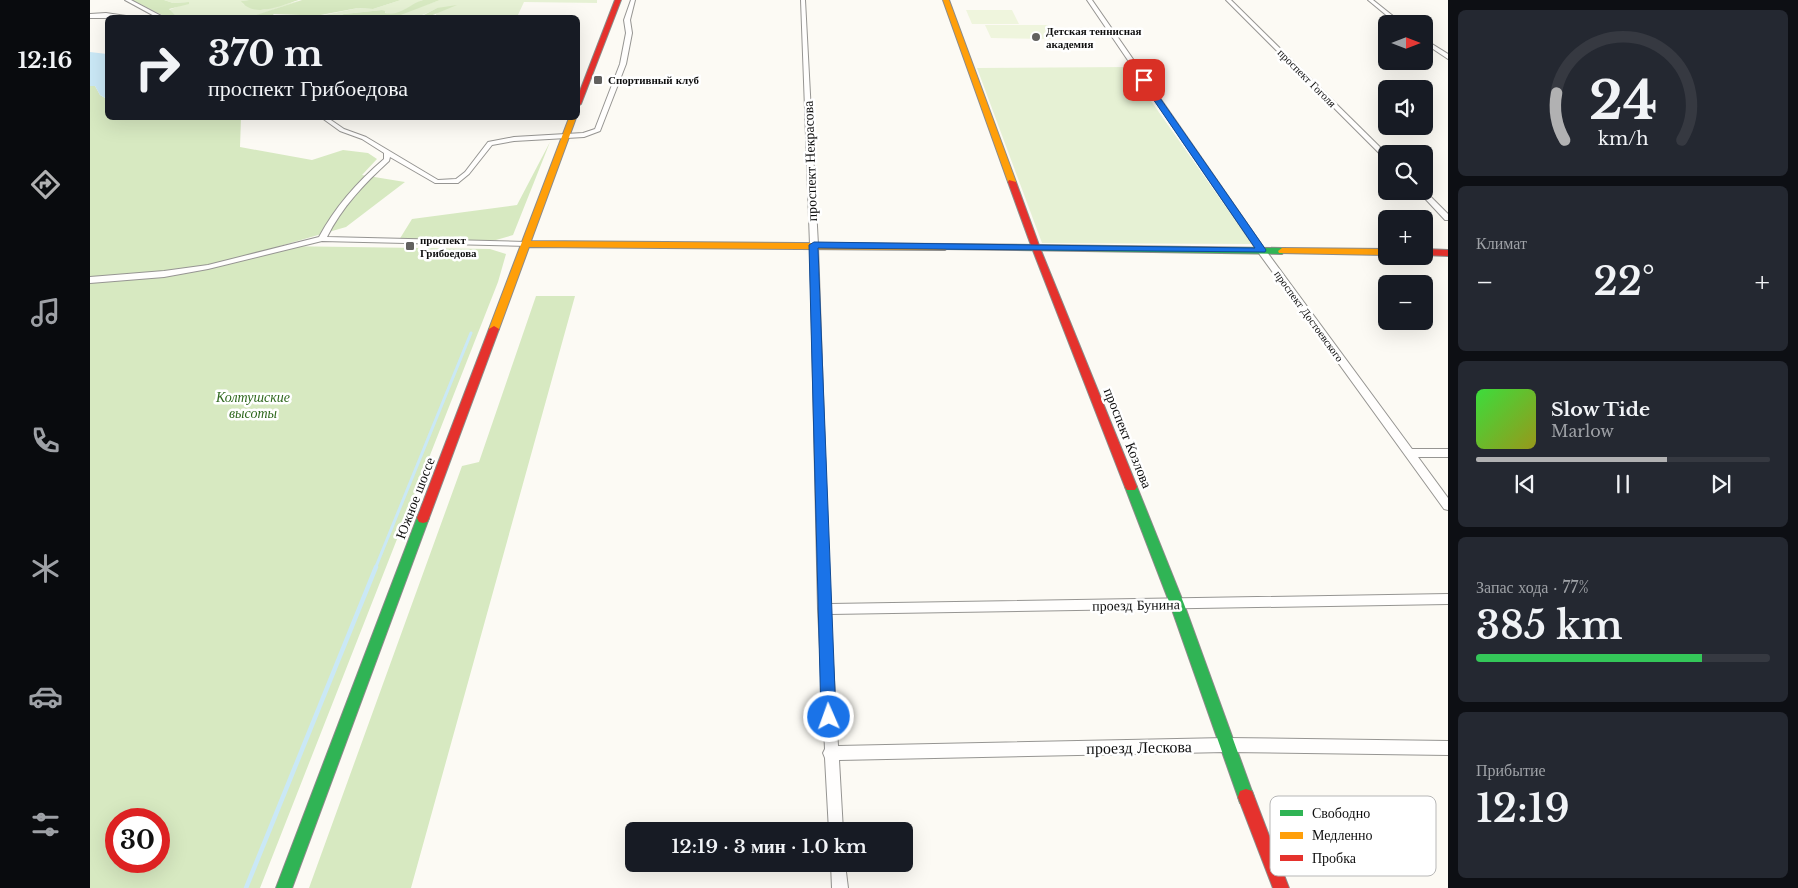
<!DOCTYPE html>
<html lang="ru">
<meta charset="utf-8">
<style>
body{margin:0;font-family:"Libre Baskerville",serif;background:#242831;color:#f1f3f6;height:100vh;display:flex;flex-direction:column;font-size:19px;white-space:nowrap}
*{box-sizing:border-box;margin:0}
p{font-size:16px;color:#9ea1a6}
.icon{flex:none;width:28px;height:28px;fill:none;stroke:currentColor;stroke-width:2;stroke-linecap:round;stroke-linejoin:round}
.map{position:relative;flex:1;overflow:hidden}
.panel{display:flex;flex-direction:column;gap:10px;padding:10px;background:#0d0f14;width:350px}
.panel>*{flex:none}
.banner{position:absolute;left:15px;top:15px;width:475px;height:105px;border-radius:8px;box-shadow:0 5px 20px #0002;background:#171b24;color:#f1f3f6;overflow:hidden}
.needle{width:32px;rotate:90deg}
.controls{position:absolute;left:1288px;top:15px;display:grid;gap:10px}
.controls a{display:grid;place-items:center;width:55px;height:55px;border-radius:8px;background:#171b24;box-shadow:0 5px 20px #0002;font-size:25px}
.speed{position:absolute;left:15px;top:808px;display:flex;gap:10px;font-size:25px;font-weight:700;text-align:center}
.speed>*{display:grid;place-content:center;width:65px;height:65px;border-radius:50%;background:#171b24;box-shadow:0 5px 20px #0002;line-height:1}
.speed .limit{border:8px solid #d22;background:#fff;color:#111}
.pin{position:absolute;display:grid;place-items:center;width:42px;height:42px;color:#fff;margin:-21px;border-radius:10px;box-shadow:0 2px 8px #0006}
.me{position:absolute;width:55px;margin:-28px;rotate:358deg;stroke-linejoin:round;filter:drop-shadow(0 0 4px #0008)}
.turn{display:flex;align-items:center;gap:18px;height:105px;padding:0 20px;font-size:22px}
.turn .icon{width:65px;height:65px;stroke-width:2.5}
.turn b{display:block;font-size:35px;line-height:42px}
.big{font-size:38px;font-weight:600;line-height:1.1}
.panel .tile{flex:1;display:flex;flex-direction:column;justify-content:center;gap:8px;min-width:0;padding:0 18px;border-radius:8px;background:#242831}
.panel .dial{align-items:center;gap:0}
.dial svg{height:130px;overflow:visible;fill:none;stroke:#363941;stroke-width:7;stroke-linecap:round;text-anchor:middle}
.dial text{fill:#f1f3f6;stroke:none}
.song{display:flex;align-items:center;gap:15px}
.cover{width:60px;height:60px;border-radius:8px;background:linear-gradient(135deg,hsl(120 70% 55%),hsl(60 70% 35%))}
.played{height:5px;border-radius:2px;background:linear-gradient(90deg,#b1b1b2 65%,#363941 65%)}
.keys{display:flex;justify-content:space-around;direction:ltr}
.heat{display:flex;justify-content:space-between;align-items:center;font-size:28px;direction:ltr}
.charge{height:8px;border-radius:4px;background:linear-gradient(90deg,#34c759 77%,#363941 0)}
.trip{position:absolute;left:535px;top:822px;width:288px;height:50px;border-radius:8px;background:#171b24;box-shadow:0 5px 20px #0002;font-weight:600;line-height:50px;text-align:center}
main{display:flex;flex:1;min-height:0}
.dock{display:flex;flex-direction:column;width:90px;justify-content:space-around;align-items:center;background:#090b0e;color:#9ea1a6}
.dock .icon{width:35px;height:35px}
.dock .selected{color:#b1b1b2}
.dock b{font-size:22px;color:#f1f3f6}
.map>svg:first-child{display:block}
.green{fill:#e6f1d4}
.forest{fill:#d7e9c1;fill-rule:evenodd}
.pitch{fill:#eff5dd}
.water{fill:#cae8f6}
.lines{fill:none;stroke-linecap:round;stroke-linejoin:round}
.stream-far1{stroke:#cae8f6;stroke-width:3}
.stream{stroke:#cae8f6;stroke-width:4.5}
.street-casing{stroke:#969592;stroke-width:2}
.fast-casing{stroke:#8c8b89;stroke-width:2}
.slow-casing{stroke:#8c8b89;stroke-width:2}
.jam-casing{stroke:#8c8b89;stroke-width:2}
.street{fill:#fffefd;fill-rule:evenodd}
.fast{fill:#30b455;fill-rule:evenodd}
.slow{fill:#ff9f0a;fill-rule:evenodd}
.jam{fill:#e5322d;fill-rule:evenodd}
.route{fill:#1a73e8;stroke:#114b97}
.poi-dot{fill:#62615f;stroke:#fff;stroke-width:2}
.labels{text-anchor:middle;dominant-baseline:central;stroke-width:5;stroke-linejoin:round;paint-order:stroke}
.far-poi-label{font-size:11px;font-weight:bold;fill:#0f0f0f;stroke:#fff;text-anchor:start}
.far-street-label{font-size:11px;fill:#0f0f0f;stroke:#fff}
.street-label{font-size:14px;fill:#0f0f0f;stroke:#fff}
.park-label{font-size:14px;font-style:italic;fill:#2f681e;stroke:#fff}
.near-street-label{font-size:16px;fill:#0f0f0f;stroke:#fff}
.key{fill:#fff;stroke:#b7b7b7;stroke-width:1}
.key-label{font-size:14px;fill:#0f0f0f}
</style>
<main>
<nav class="dock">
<b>12:16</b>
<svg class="icon selected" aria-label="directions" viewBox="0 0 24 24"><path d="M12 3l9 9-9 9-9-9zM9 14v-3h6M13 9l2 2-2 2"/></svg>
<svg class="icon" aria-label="music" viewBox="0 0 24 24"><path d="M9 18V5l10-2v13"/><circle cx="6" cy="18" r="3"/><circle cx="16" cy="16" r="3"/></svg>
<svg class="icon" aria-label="phone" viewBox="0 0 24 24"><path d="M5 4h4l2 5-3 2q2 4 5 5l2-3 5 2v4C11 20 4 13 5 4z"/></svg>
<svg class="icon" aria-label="climate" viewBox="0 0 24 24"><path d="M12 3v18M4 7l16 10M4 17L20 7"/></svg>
<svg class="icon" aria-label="car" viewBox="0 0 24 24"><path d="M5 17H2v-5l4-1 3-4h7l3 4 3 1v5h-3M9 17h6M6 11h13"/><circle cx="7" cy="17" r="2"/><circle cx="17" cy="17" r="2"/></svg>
<svg class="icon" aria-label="filters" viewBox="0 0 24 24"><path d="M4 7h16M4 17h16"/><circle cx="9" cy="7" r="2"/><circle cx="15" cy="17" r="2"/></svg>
</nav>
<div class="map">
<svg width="1358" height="888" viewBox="0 0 1358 888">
<rect width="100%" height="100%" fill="#fcfaf4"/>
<g class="green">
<path d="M74 0H159L152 1 153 4 173 10 212 0 168 15 163 17 165 18 87 17 79 10 99 2 83 3Z"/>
<path d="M311 0H333C320 4 304 23 292 10L254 14 245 17 220 18 268 8 283 9Z"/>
<path d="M350 0H507V3L434 2 427 17H338L346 15 347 8C335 15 322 20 307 15Z"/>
<path d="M1037 67 1162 244 952 243 887 68Z"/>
</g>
<g class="forest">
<path d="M42 0H74L83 3 99 2V4L79 9 87 17H76Z"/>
<path d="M159 0H209C192 5 164 19 151 1Z"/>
<path d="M212 0H311L283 9 268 8 220 17H207L210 15 184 14 179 18 163 16Z"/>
<path d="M333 0H350L308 16H332L347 8 367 5 338 17H245L254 14 292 10 295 11V13C310 17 319 4 333 0Z"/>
<path d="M0 86H5L10 95 17 99 18 118H151L150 147 222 160 253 150 278 153 287 159 272 175 315 182 256 227 190 246 400 249 416 254 408 282 170 888H0ZM26 819H69V861H26Z"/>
<path d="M460 142 423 235 406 240H309L322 219 427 205Z"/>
<path d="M446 296H485L321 888H219L372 466 389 462Z"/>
</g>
<g class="pitch">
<path d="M876 10H922L929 24H882Z"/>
<path d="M895 25H958L965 39 901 38Z"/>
</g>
<path class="water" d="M0 52 17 54V99L10 95 5 86H0Z"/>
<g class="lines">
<path class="stream-far1" d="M285 569 381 333"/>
<path class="stream" d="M156 888 286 567"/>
<g class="street-casing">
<g id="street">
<path d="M35 0H41L75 18H68Z"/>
<path d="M541 0H545L540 20 542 33 536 64 510 131 494 137 424 141 402 145 379 174 368 183H345L300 157 299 161C274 184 252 207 237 237L436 242 440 244 439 246 232 241 118 269 74 277 0 283V277L74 271 118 265 229 237C245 207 267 182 294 159V153L272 139 250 131 232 118H238L254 129 276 137 348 180 366 179 375 172 398 142 424 137 493 133 505 129 530 64 536 33 534 20Z"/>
<path d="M711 0H715L728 245 740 604 1358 594V604L740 614 748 746 1136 738 1358 741V755L1136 752 749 760 753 831H739L735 758 733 753 735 749 728 609 720 245Z"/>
<path d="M997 0H1002L1174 248 1322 449H1358V457H1328L1358 498V510L1354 509 1168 252Z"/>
<path d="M1136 0H1141L1297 154 1296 159 1294 158Z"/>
<path d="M1278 0H1283L1313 24H1307Z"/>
<path d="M16 13 36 16 38 18H0V14Z"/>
<path d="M1334 39 1358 54V59L1334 43Z"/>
<path d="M1334 190 1358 214V220H1355L1328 191H1334Z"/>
<path d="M741 864H755L758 888H742Z"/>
</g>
</g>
<g class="fast-casing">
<g id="fast">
<path d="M855 244 1192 248 1196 251 1192 254 852 249 851 247Z"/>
<path d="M1041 482 1045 484 1047 487 1094 604 1164 797 1162 803 1156 805 1150 803 1148 797 1080 604 1035 487 1037 484Z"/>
<path d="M333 513 337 514 339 518 202 888H186L327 518 329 514Z"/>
</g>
</g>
<g class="slow-casing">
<g id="slow">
<path d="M853 0H859L926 182 925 184 918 182Z"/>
<path d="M479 118H486L441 241 855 244 859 247 855 250 439 247 409 329 407 331H401L399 329Z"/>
<path d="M1192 248 1296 249V255L1189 253 1188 251Z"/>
</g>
</g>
<g class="jam-casing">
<g id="jam">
<path d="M525 0H531L491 104 488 106V96Z"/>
<path d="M919 180 926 182 950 248 1047 487 1045 490H1037L1035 487 942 248 918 182Z"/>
<path d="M1334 249 1358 250V256L1334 255Z"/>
<path d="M404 326 409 329 339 518 337 522 333 523 329 522 327 518 399 329Z"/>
<path d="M1156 789 1162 791 1199 888H1183L1148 797 1150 791Z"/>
</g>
</g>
<use href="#street" class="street"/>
<use href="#fast" class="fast"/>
<use href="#slow" class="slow"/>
<use href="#jam" class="jam"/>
</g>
<path class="route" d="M1051 78H1056L1176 250 1175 252 728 248 746 717 744 722 739 724 733 722 731 717 719 245 724 242 1165 248 1050 80Z"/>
<g class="poi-dot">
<circle cx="946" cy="37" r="5"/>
<rect x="503" y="75" width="10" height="10" rx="2.5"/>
<rect x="315" y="241" width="10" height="10" rx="2.5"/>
</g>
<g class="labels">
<g class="far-poi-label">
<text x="956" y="31">Детская теннисная<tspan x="956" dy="13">академия</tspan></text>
<text x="518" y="80">Спортивный клуб</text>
<text x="330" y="240">проспект<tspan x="330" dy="13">Грибоедова</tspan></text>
</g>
<g class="far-street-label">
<text transform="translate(1217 78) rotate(45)">проспект Гоголя</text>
<text transform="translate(1219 316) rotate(54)">проспект Достоевского</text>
</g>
<g class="street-label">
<text transform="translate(720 161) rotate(-92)">проспект Некрасова</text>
<text transform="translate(1038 438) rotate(68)">проспект Козлова</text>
<text transform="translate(325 498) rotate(-69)">Южное шоссе</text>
<text transform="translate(1046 605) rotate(-1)">проезд Бунина</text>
</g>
<g class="park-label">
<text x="163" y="397">Колтушские<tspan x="163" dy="16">высоты</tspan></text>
</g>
<g class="near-street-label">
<text transform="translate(1049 747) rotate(-1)">проезд Лескова</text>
</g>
</g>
<rect x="1180" y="796" width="166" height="80" rx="8" class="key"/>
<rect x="1190" y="810" width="23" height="6" fill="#30b455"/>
<rect x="1190" y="832" width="23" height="7" fill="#ff9f0a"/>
<rect x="1190" y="855" width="23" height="6" fill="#e5322d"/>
<g class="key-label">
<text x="1222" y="818">Свободно</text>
<text x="1222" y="840">Медленно</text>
<text x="1222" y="863">Пробка</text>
</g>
</svg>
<div class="controls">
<a><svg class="needle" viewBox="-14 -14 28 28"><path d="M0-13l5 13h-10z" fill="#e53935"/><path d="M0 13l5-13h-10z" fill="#9ea1a6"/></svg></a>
<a><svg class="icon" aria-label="sound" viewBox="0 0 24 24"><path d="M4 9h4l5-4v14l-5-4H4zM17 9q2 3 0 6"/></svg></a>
<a><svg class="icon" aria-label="search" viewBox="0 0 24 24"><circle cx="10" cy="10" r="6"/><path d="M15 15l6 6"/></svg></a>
<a>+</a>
<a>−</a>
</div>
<div class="speed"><div class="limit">30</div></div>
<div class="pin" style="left:1054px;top:80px;background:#d93025"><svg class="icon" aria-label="arrive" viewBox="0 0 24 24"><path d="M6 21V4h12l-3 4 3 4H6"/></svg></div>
<svg class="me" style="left:739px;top:717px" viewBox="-20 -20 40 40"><circle r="17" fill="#1a73e8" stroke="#fff" stroke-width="3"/><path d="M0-11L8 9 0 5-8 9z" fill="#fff"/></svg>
<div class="trip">12:19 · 3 мин · 1.0 km</div>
<div class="banner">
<div class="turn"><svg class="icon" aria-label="right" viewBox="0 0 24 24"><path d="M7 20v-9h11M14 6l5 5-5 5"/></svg><div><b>370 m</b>проспект Грибоедова</div></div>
</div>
</div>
<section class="panel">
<div class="tile dial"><svg viewBox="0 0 100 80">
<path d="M14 69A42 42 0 1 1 86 69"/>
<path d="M14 69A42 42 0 0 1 9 40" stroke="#b1b1b2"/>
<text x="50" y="56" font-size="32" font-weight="700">24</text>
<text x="50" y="72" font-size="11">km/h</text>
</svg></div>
<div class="tile"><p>Климат</p>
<div class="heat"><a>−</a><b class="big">22°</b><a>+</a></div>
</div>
<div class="tile">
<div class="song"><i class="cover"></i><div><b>Slow Tide</b><p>Marlow</p></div></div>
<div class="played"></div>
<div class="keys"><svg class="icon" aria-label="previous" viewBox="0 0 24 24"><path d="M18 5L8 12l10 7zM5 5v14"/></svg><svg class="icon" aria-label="pause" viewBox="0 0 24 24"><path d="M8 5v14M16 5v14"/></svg><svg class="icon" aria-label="next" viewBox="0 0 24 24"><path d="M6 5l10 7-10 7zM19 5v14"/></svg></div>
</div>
<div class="tile"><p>Запас хода · 77%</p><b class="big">385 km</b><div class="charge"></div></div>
<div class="tile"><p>Прибытие</p><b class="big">12:19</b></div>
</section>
</main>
